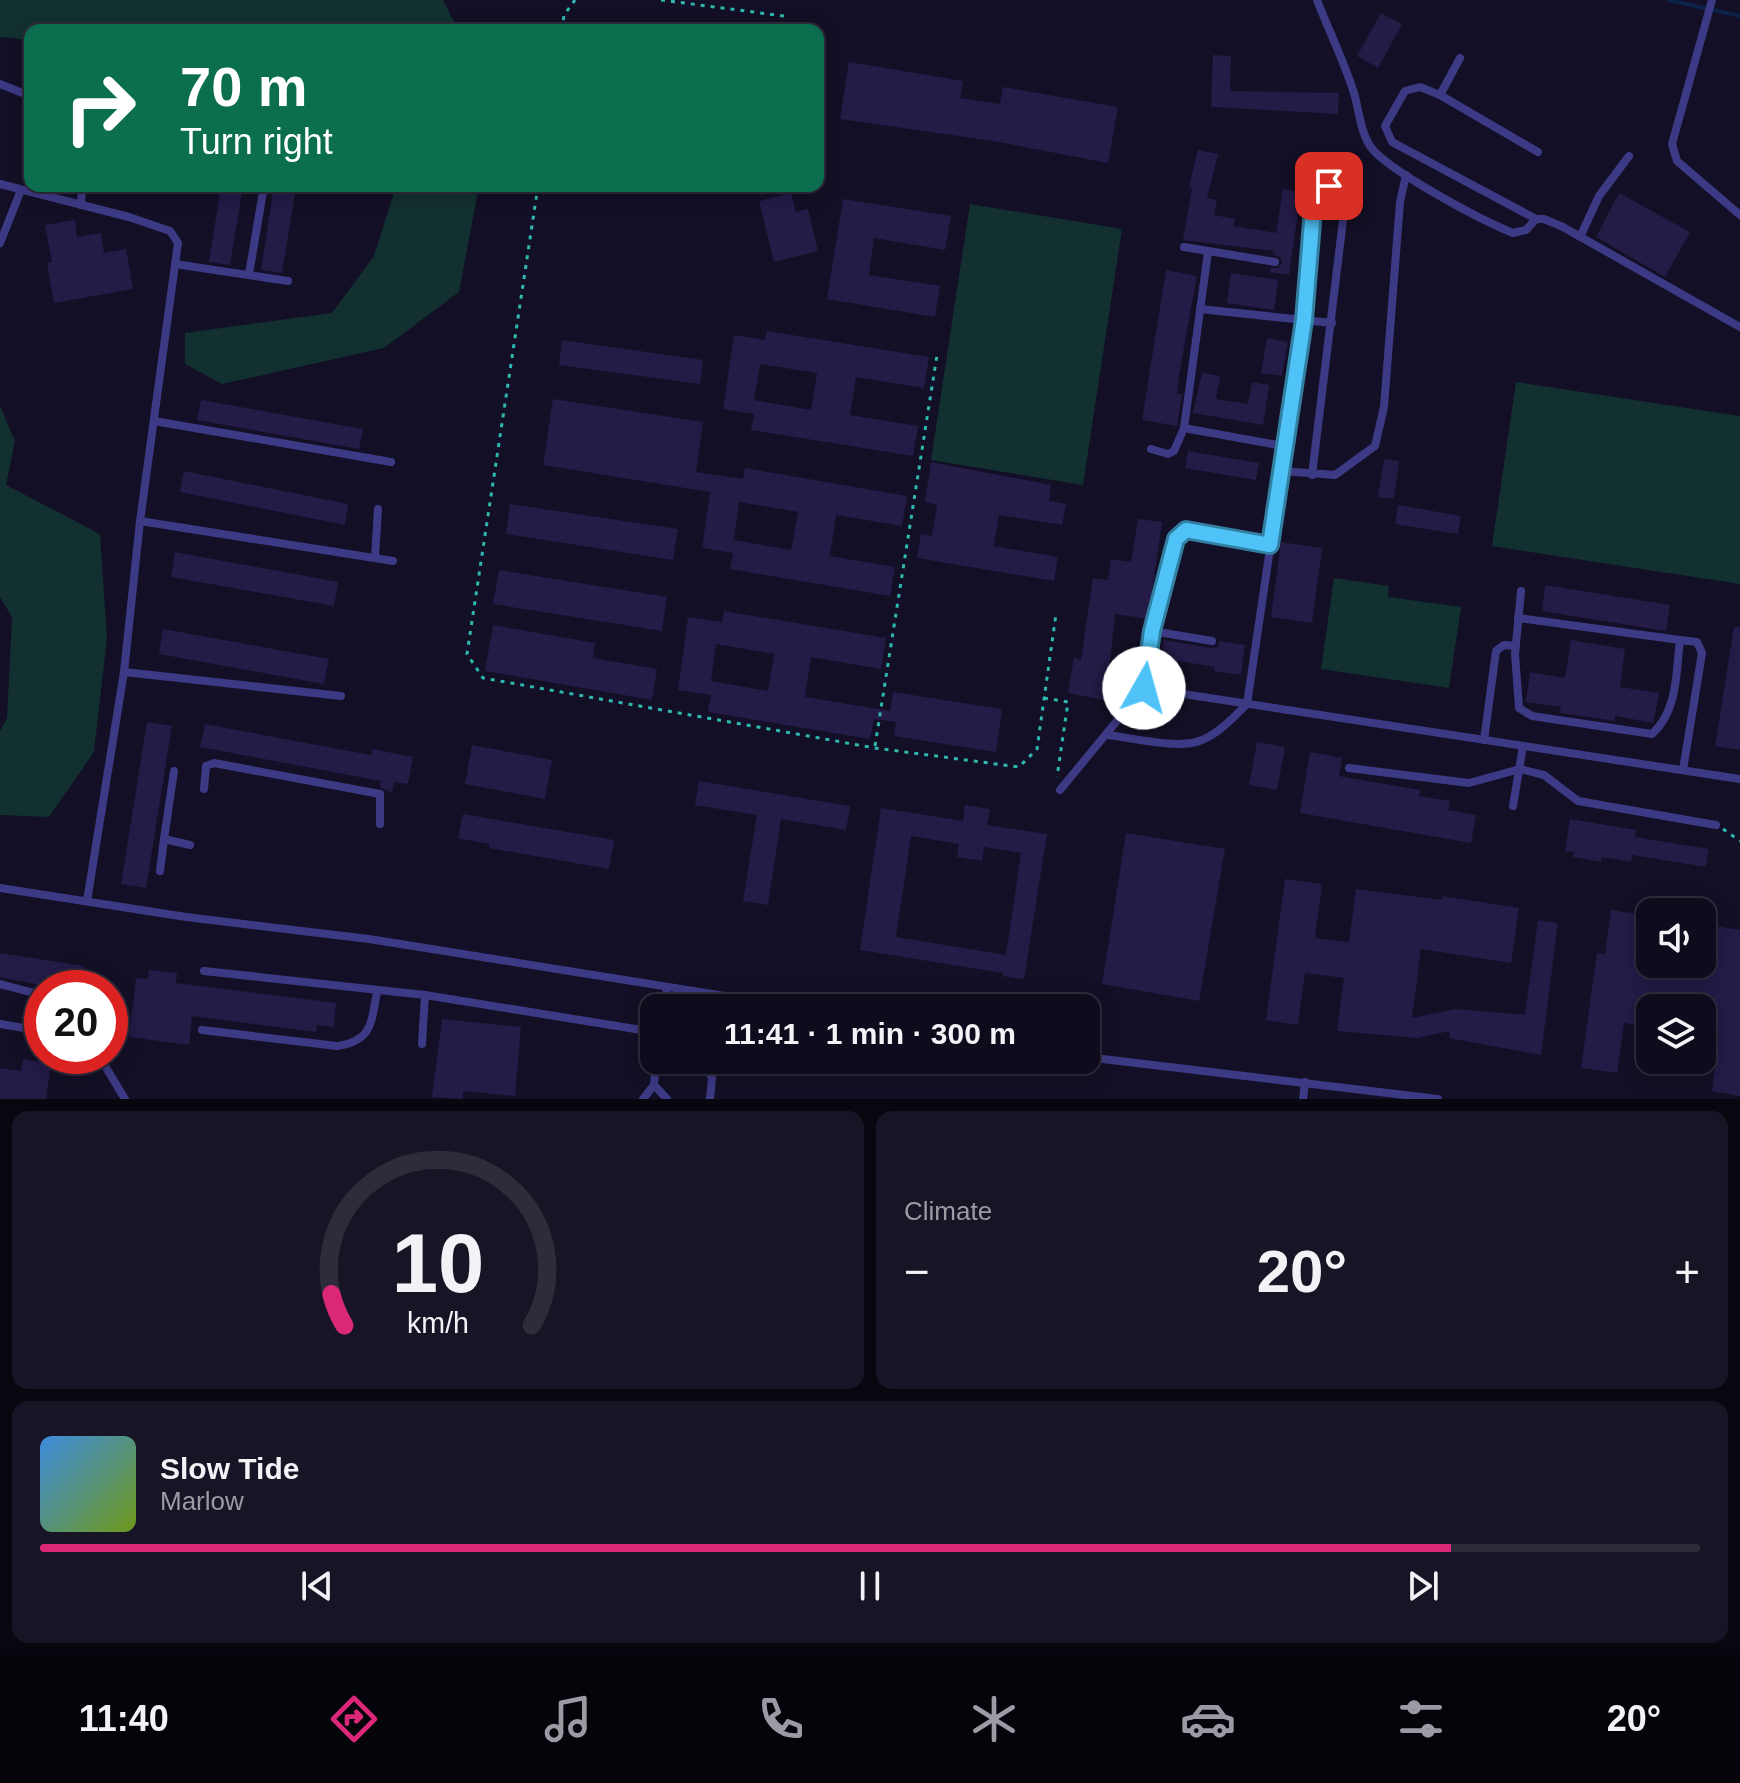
<!DOCTYPE html>
<meta charset="utf-8">
<style>
body{margin:0;font-family:Arial,sans-serif;background:#171425;color:#f1f3f6;height:100vh;display:flex;flex-direction:column;font-size:30px;white-space:nowrap}
*{box-sizing:border-box;margin:0}
p{font-size:26px;color:#9b9ba3}
.icon{flex:none;width:44px;height:44px;fill:none;stroke:currentColor;stroke-width:2;stroke-linecap:round;stroke-linejoin:round}
.map{position:relative;height:1099px;overflow:hidden}
.drawer{display:flex;flex-direction:column;gap:12px;padding:12px;background:#08060f;flex:1}
.drawer>*{flex:none}
.guide{position:absolute;left:24px;top:24px;width:800px;height:168px;border-radius:16px;box-shadow:0 4px 20px #0003,0 0 0 2px #2e2b3b;background:#0b6e4f;color:#fff;overflow:hidden}
.tools{position:absolute;left:1636px;top:898px;display:grid;gap:16px}
.tools a{display:grid;place-items:center;width:80px;height:80px;border-radius:16px;background:#0e0b1c;box-shadow:0 4px 20px #0003,0 0 0 2px #2e2b3b;font-size:40px}
.speed{position:absolute;left:24px;top:970px;display:flex;gap:16px;font-size:40px;font-weight:700;text-align:center}
.speed>*{display:grid;place-content:center;width:104px;height:104px;border-radius:50%;background:#0e0b1c;box-shadow:0 4px 20px #0003,0 0 0 2px #2e2b3b;line-height:1}
.speed .limit{border:12px solid #d22;background:#fff;color:#111}
.pin{position:absolute;display:grid;place-items:center;width:68px;height:68px;color:#fff;margin:-34px;border-radius:16px;box-shadow:0 4px 12px #0006}
.me{position:absolute;width:88px;margin:-44px;rotate:7deg;stroke-linejoin:round;filter:drop-shadow(0 0 6px #0008)}
.turn{display:flex;align-items:center;gap:28px;height:168px;padding:0 24px;font-size:36px}
.turn .icon{width:104px;height:104px;stroke-width:2.5}
.turn b{display:block;font-size:56px;line-height:68px}
.big{font-size:60px;font-weight:700;line-height:1.1}
.drawer .tile{flex:1;display:flex;flex-direction:column;justify-content:center;gap:12px;min-width:0;padding:0 28px;border-radius:16px;background:#171425}
.drawer .dial{align-items:center;gap:0}
.dial svg{height:208px;overflow:visible;fill:none;stroke:#2e2b3b;stroke-width:7;stroke-linecap:round;text-anchor:middle}
.dial text{fill:#f1f3f6;stroke:none}
.song{display:flex;align-items:center;gap:24px}
.cover{width:96px;height:96px;border-radius:12px;background:linear-gradient(135deg,hsl(210 70% 55%),hsl(80 70% 35%))}
.played{height:8px;border-radius:4px;background:linear-gradient(90deg,#db2777 85%,#2e2b3b 85%)}
.keys{display:flex;justify-content:space-around;direction:ltr}
.heat{display:flex;justify-content:space-between;align-items:center;font-size:44px;direction:ltr}
.drawer .tiles{flex:1;display:grid;gap:12px;grid-template-columns:1fr 1fr}
.tile:last-child{grid-column:span 2}
.trip{position:absolute;left:640px;top:994px;width:460px;height:80px;border-radius:16px;background:#0e0b1c;box-shadow:0 4px 20px #0003,0 0 0 2px #2e2b3b;font-weight:700;line-height:80px;text-align:center}
.tab-bar{display:flex;height:128px;justify-content:space-around;align-items:center;background:#06040b;color:#9b9ba3}
.tab-bar .icon{width:56px;height:56px}
.tab-bar .on{color:#db2777}
.tab-bar b{font-size:36px;color:#f1f3f6}
.map>svg:first-child{display:block}
.green{fill:#12302f}
.lines{fill:none;stroke-linecap:round;stroke-linejoin:round}
.stream{stroke:#0c2248;stroke-width:4}
.building{fill:#241b47;fill-rule:evenodd}
.path{stroke:#2fb8b0;stroke-width:3;stroke-dasharray:4 6;stroke-linecap:butt}
.lane{stroke:#3d3a85;stroke-width:8}
.route-casing{stroke:#337fa1;stroke-width:20}
.route{stroke:#4fc3f7;stroke-width:14}
</style>
<div class="map">
<svg width="1740" height="1099" viewBox="0 0 1740 1099">
<rect width="100%" height="100%" fill="#130f26"/>
<g class="green">
<path d="M0 0H443L458 30H30V40L0 37Z"/>
<path d="M396 186H479L459 292 384 348 222 384 185 364V333L332 313 374 256Z"/>
<path d="M970 204 1122 229 1083 485 931 460Z"/>
<path d="M1516 382 1740 416V584L1492 546Z"/>
<path d="M0 406 15 441 6 485 100 534 107 638 94 752 49 817 0 815V731L7 718 12 617 0 597Z"/>
<path d="M1334 578 1389 586 1388 597 1461 607 1449 688 1321 669Z"/>
</g>
<g class="lines">
<path class="stream" d="M1669 0 1740 16"/>
</g>
<g class="building">
<path d="M1381 13 1402 24 1378 68 1357 56Z"/>
<path d="M1213 55 1231 56 1230 91 1339 93 1338 114 1211 107Z"/>
<path d="M849 62 963 81 960 98 1000 104 1003 87 1118 107 1108 163 993 141 840 119Z"/>
<path d="M1198 150 1218 154 1207 198 1217 200 1214 215 1235 219 1234 226 1276 233 1283 189 1301 192 1289 275 1270 272 1271 268H1278L1282 262 1280 257 1273 255 1274 251 1183 240 1192 188 1189 187Z"/>
<path d="M221 186H243L230 265 209 262Z"/>
<path d="M274 186H296L282 273 261 270Z"/>
<path d="M791 193 796 212 808 209 818 251 774 262 759 201Z"/>
<path d="M1619 193 1690 232 1665 277 1596 237Z"/>
<path d="M843 199 951 216 945 250 874 238 869 275 940 286 935 317 827 299Z"/>
<path d="M75 220 77 237 101 233 104 253 126 249 133 289 54 303 47 263 52 262 45 225Z"/>
<path d="M1166 270 1197 276 1179 375 1177 394H1182L1177 426 1142 420Z"/>
<path d="M1231 273 1278 280 1274 310 1227 303Z"/>
<path d="M767 331 929 357 924 388 856 377 850 415 918 426 913 456 751 430 754 414 723 409 734 335 765 340ZM760 364 817 373 811 410 754 400Z"/>
<path d="M1267 338 1288 342 1282 376 1261 373Z"/>
<path d="M562 340 703 360 700 384 559 365Z"/>
<path d="M1202 373 1220 376 1216 399 1248 404 1252 382 1269 385 1263 425 1193 413Z"/>
<path d="M553 399 703 422 696 472 743 479 745 468 907 496 902 526 836 515 830 556 895 567 890 596 730 569 733 553 702 548 710 492 543 465ZM739 502 798 512 791 550 734 540Z"/>
<path d="M201 400 363 429 359 449 197 420Z"/>
<path d="M1188 451 1259 463 1256 480 1185 468Z"/>
<path d="M1384 459 1399 461 1394 499 1378 497Z"/>
<path d="M931 462 1051 485 1049 501 1066 504 1062 525 999 515 994 546 1058 557 1054 581 917 558 921 534 932 536 937 505 925 502Z"/>
<path d="M184 471 348 504 345 525 180 492Z"/>
<path d="M510 504 678 529 673 560 506 534Z"/>
<path d="M1398 505 1461 516 1458 534 1395 524Z"/>
<path d="M1138 519 1162 522 1148 619 1115 614 1109 671 1131 675 1128 697 1126 699 1105 696 1104 700 1068 693 1074 658 1081 660 1093 578 1108 580 1111 559 1131 562Z"/>
<path d="M1281 542 1322 548 1312 623 1271 617Z"/>
<path d="M175 552 338 582 334 606 171 577Z"/>
<path d="M499 570 667 597 662 631 493 604Z"/>
<path d="M1545 585 1670 605 1666 631 1542 611Z"/>
<path d="M724 611 886 638 881 669 811 657 805 697 890 711 893 692 1002 709 996 752 894 736 896 722 874 719 870 739 708 712 711 695 678 690 688 617 722 622ZM716 644 774 654 768 691 711 681Z"/>
<path d="M493 625 595 643 593 658 657 669 652 700 485 671Z"/>
<path d="M1734 627H1740V750L1715 746Z"/>
<path d="M163 629 329 659 324 684 159 654Z"/>
<path d="M1164 640 1211 648 1218 647 1219 641 1245 645 1241 675 1214 671 1215 667 1161 658Z"/>
<path d="M1571 640 1625 649 1620 687 1659 693 1653 723 1615 716V721L1560 713 1561 707 1526 702 1530 672 1565 678Z"/>
<path d="M147 722 172 726 146 888 121 884Z"/>
<path d="M205 724 371 755 372 749 413 757 408 784 394 782 392 793 380 787 381 781 200 747Z"/>
<path d="M1257 742 1285 747 1277 790 1249 785Z"/>
<path d="M472 745 552 760 545 799 465 784Z"/>
<path d="M1310 752 1342 758 1339 776 1420 790 1419 796 1450 801 1448 810 1476 815 1471 843 1300 813Z"/>
<path d="M699 781 850 806 846 830 781 819 768 905 743 901 757 815 695 805Z"/>
<path d="M965 805 990 809 987 825 1047 834 1024 979 1003 976V973L860 950 881 808 963 821ZM911 836 959 844 957 857 982 861 984 847 1021 853 1006 955 896 937Z"/>
<path d="M463 814 614 840 609 869 489 848 490 844 458 838Z"/>
<path d="M1570 819 1636 830 1635 837 1709 849 1706 867 1632 855 1631 862 1602 857 1601 862 1573 857 1574 852 1565 851Z"/>
<path d="M1126 833 1225 849 1199 1001 1102 984Z"/>
<path d="M1285 879 1322 884 1315 938 1349 942 1356 889 1442 900V896L1519 908 1511 963 1421 949 1412 1018 1455 1009 1525 1015 1538 920 1558 923 1541 1055 1449 1038 1450 1031 1417 1038 1337 1031 1344 978 1305 973 1298 1025 1266 1020Z"/>
<path d="M1611 910 1650 916V964H1702V924L1740 930V1096L1712 1091 1719 1037 1702 1035V1007L1650 999V1027L1624 1023 1617 1073 1581 1068 1597 953 1605 954Z"/>
<path d="M0 953 84 966 80 988H55L0 977Z"/>
<path d="M149 970 177 973 176 983 336 1003 334 1027 317 1025 316 1032 192 1016 189 1045 129 1037 136 978 148 979Z"/>
<path d="M442 1019 521 1027 515 1096 463 1091V1099L432 1097Z"/>
<path d="M23 1059 51 1064 46 1099H0V1068L21 1071Z"/>
</g>
<g class="lines">
<g class="path">
<path d="M661 0 784 16"/>
<path d="M562 30 564 15 575 0"/>
<path d="M538 186 467 654 483 678 875 748 1019 767 1037 749 1056 614"/>
<path d="M1044 698 1068 702 1057 777"/>
<path d="M875 746 937 355"/>
<path d="M1723 829 1740 841"/>
</g>
<g class="lane">
<path d="M1317 0C1329 31 1344 61 1354 93 1359 110 1360 130 1370 146 1386 170 1483 221 1513 233L1526 230 1536 219H1544L1563 227 1740 327"/>
<path d="M1712 0 1672 144 1677 161 1740 215"/>
<path d="M0 84 30 96"/>
<path d="M1440 95 1460 58"/>
<path d="M0 184 129 217 170 231 178 243 140 521 124 672 87 901"/>
<path d="M81 205 82 186"/>
<path d="M1536 219 1392 142 1385 126 1405 91 1420 87 1440 95 1538 152"/>
<path d="M1580 237 1599 196 1629 156"/>
<path d="M0 243 21 190"/>
<path d="M1184 247 1275 262"/>
<path d="M175 264 288 281"/>
<path d="M249 274 264 186"/>
<path d="M1200 309 1332 323"/>
<path d="M154 421 391 462"/>
<path d="M1184 428 1283 446"/>
<path d="M1151 449 1168 454 1174 451 1184 428 1208 252"/>
<path d="M1280 471 1335 475 1375 446 1384 407 1400 202 1406 175"/>
<path d="M140 521 393 561"/>
<path d="M375 557 378 509"/>
<path d="M1521 591 1515 654 1519 708 1532 716 1652 734C1678 711 1676 672 1680 640L1697 642 1702 653 1683 770"/>
<path d="M1518 618 1680 640"/>
<path d="M1152 631 1212 641"/>
<path d="M124 672 341 696"/>
<path d="M1144 688 1740 779"/>
<path d="M1108 735C1133 738 1180 750 1202 740 1219 733 1234 717 1247 704L1304 320 1314 198 1320 190 1329 186 1341 195 1345 204 1312 475"/>
<path d="M1484 740 1496 651 1504 645 1516 646"/>
<path d="M1349 768 1469 783 1520 769 1544 775 1578 801 1716 825"/>
<path d="M174 771 164 839 190 845"/>
<path d="M204 789 206 766 214 763 380 794V824"/>
<path d="M1060 790 1144 688 1152 631 1176 539 1186 530 1270 545"/>
<path d="M1513 806 1523 746"/>
<path d="M160 871 164 839"/>
<path d="M0 888 186 917 369 939 800 1008"/>
<path d="M204 971 425 995 654 1032"/>
<path d="M0 984 42 995"/>
<path d="M663 1008 667 988"/>
<path d="M0 1024 42 1031"/>
<path d="M202 1030 337 1046C373 1041 371 1022 377 992"/>
<path d="M422 1044 425 995"/>
<path d="M99 1056 125 1099"/>
<path d="M1086 1057 1438 1099"/>
<path d="M703 1060 712 1078 710 1099"/>
<path d="M654 1085 667 1099"/>
<path d="M643 1099 654 1085 656 1060"/>
<path d="M1303 1099 1305 1082"/>
</g>
</g>
<g class="lines">
<g class="route-casing">
<path id="route" d="M1144 688 1152 631 1176 539 1186 530 1270 545 1304 320 1314 198 1320 190 1329 186"/>
</g>
<use href="#route" class="route"/>
</g>
</svg>
<div class="tools">
<a><svg class="icon" aria-label="sound" viewBox="0 0 24 24"><path d="M4 9h4l5-4v14l-5-4H4zM17 9q2 3 0 6"/></svg></a>
<a><svg class="icon" aria-label="layers" viewBox="0 0 24 24"><path d="M12 4l9 5-9 5-9-5zM3 14l9 5 9-5"/></svg></a>
</div>
<div class="speed"><div class="limit">20</div></div>
<div class="pin" style="left:1329px;top:186px;background:#d93025"><svg class="icon" aria-label="arrive" viewBox="0 0 24 24"><path d="M6 21V4h12l-3 4 3 4H6"/></svg></div>
<svg class="me" style="left:1144px;top:688px" viewBox="-20 -20 40 40"><circle r="19" fill="#fff"/><path d="M0-13L10 11 0 6-10 11z" fill="#4fc3f7"/></svg>
<div class="trip">11:41 · 1 min · 300 m</div>
<div class="guide">
<div class="turn"><svg class="icon" aria-label="right" viewBox="0 0 24 24"><path d="M7 20v-9h11M14 6l5 5-5 5"/></svg><div><b>70 m</b>Turn right</div></div>
</div>
</div>
<section class="drawer">
<div class="tiles">
<div class="tile dial"><svg viewBox="0 0 100 80">
<path d="M14 69A42 42 0 1 1 86 69"/>
<path d="M14 69A42 42 0 0 1 9 57" stroke="#db2777"/>
<text x="50" y="56" font-size="32" font-weight="700">10</text>
<text x="50" y="72" font-size="11">km/h</text>
</svg></div>
<div class="tile"><p>Climate</p>
<div class="heat"><a>−</a><b class="big">20°</b><a>+</a></div>
</div>
<div class="tile">
<div class="song"><i class="cover"></i><div><b>Slow Tide</b><p>Marlow</p></div></div>
<div class="played"></div>
<div class="keys"><svg class="icon" aria-label="previous" viewBox="0 0 24 24"><path d="M18 5L8 12l10 7zM5 5v14"/></svg><svg class="icon" aria-label="pause" viewBox="0 0 24 24"><path d="M8 5v14M16 5v14"/></svg><svg class="icon" aria-label="next" viewBox="0 0 24 24"><path d="M6 5l10 7-10 7zM19 5v14"/></svg></div>
</div>
</div>
</section>
<nav class="tab-bar">
<b>11:40</b>
<svg class="icon on" aria-label="directions" viewBox="0 0 24 24"><path d="M12 3l9 9-9 9-9-9zM9 14v-3h6M13 9l2 2-2 2"/></svg>
<svg class="icon" aria-label="music" viewBox="0 0 24 24"><path d="M9 18V5l10-2v13"/><circle cx="6" cy="18" r="3"/><circle cx="16" cy="16" r="3"/></svg>
<svg class="icon" aria-label="phone" viewBox="0 0 24 24"><path d="M5 4h4l2 5-3 2q2 4 5 5l2-3 5 2v4C11 20 4 13 5 4z"/></svg>
<svg class="icon" aria-label="climate" viewBox="0 0 24 24"><path d="M12 3v18M4 7l16 10M4 17L20 7"/></svg>
<svg class="icon" aria-label="car" viewBox="0 0 24 24"><path d="M5 17H2v-5l4-1 3-4h7l3 4 3 1v5h-3M9 17h6M6 11h13"/><circle cx="7" cy="17" r="2"/><circle cx="17" cy="17" r="2"/></svg>
<svg class="icon" aria-label="filters" viewBox="0 0 24 24"><path d="M4 7h16M4 17h16"/><circle cx="9" cy="7" r="2"/><circle cx="15" cy="17" r="2"/></svg>
<b>20°</b>
</nav>
